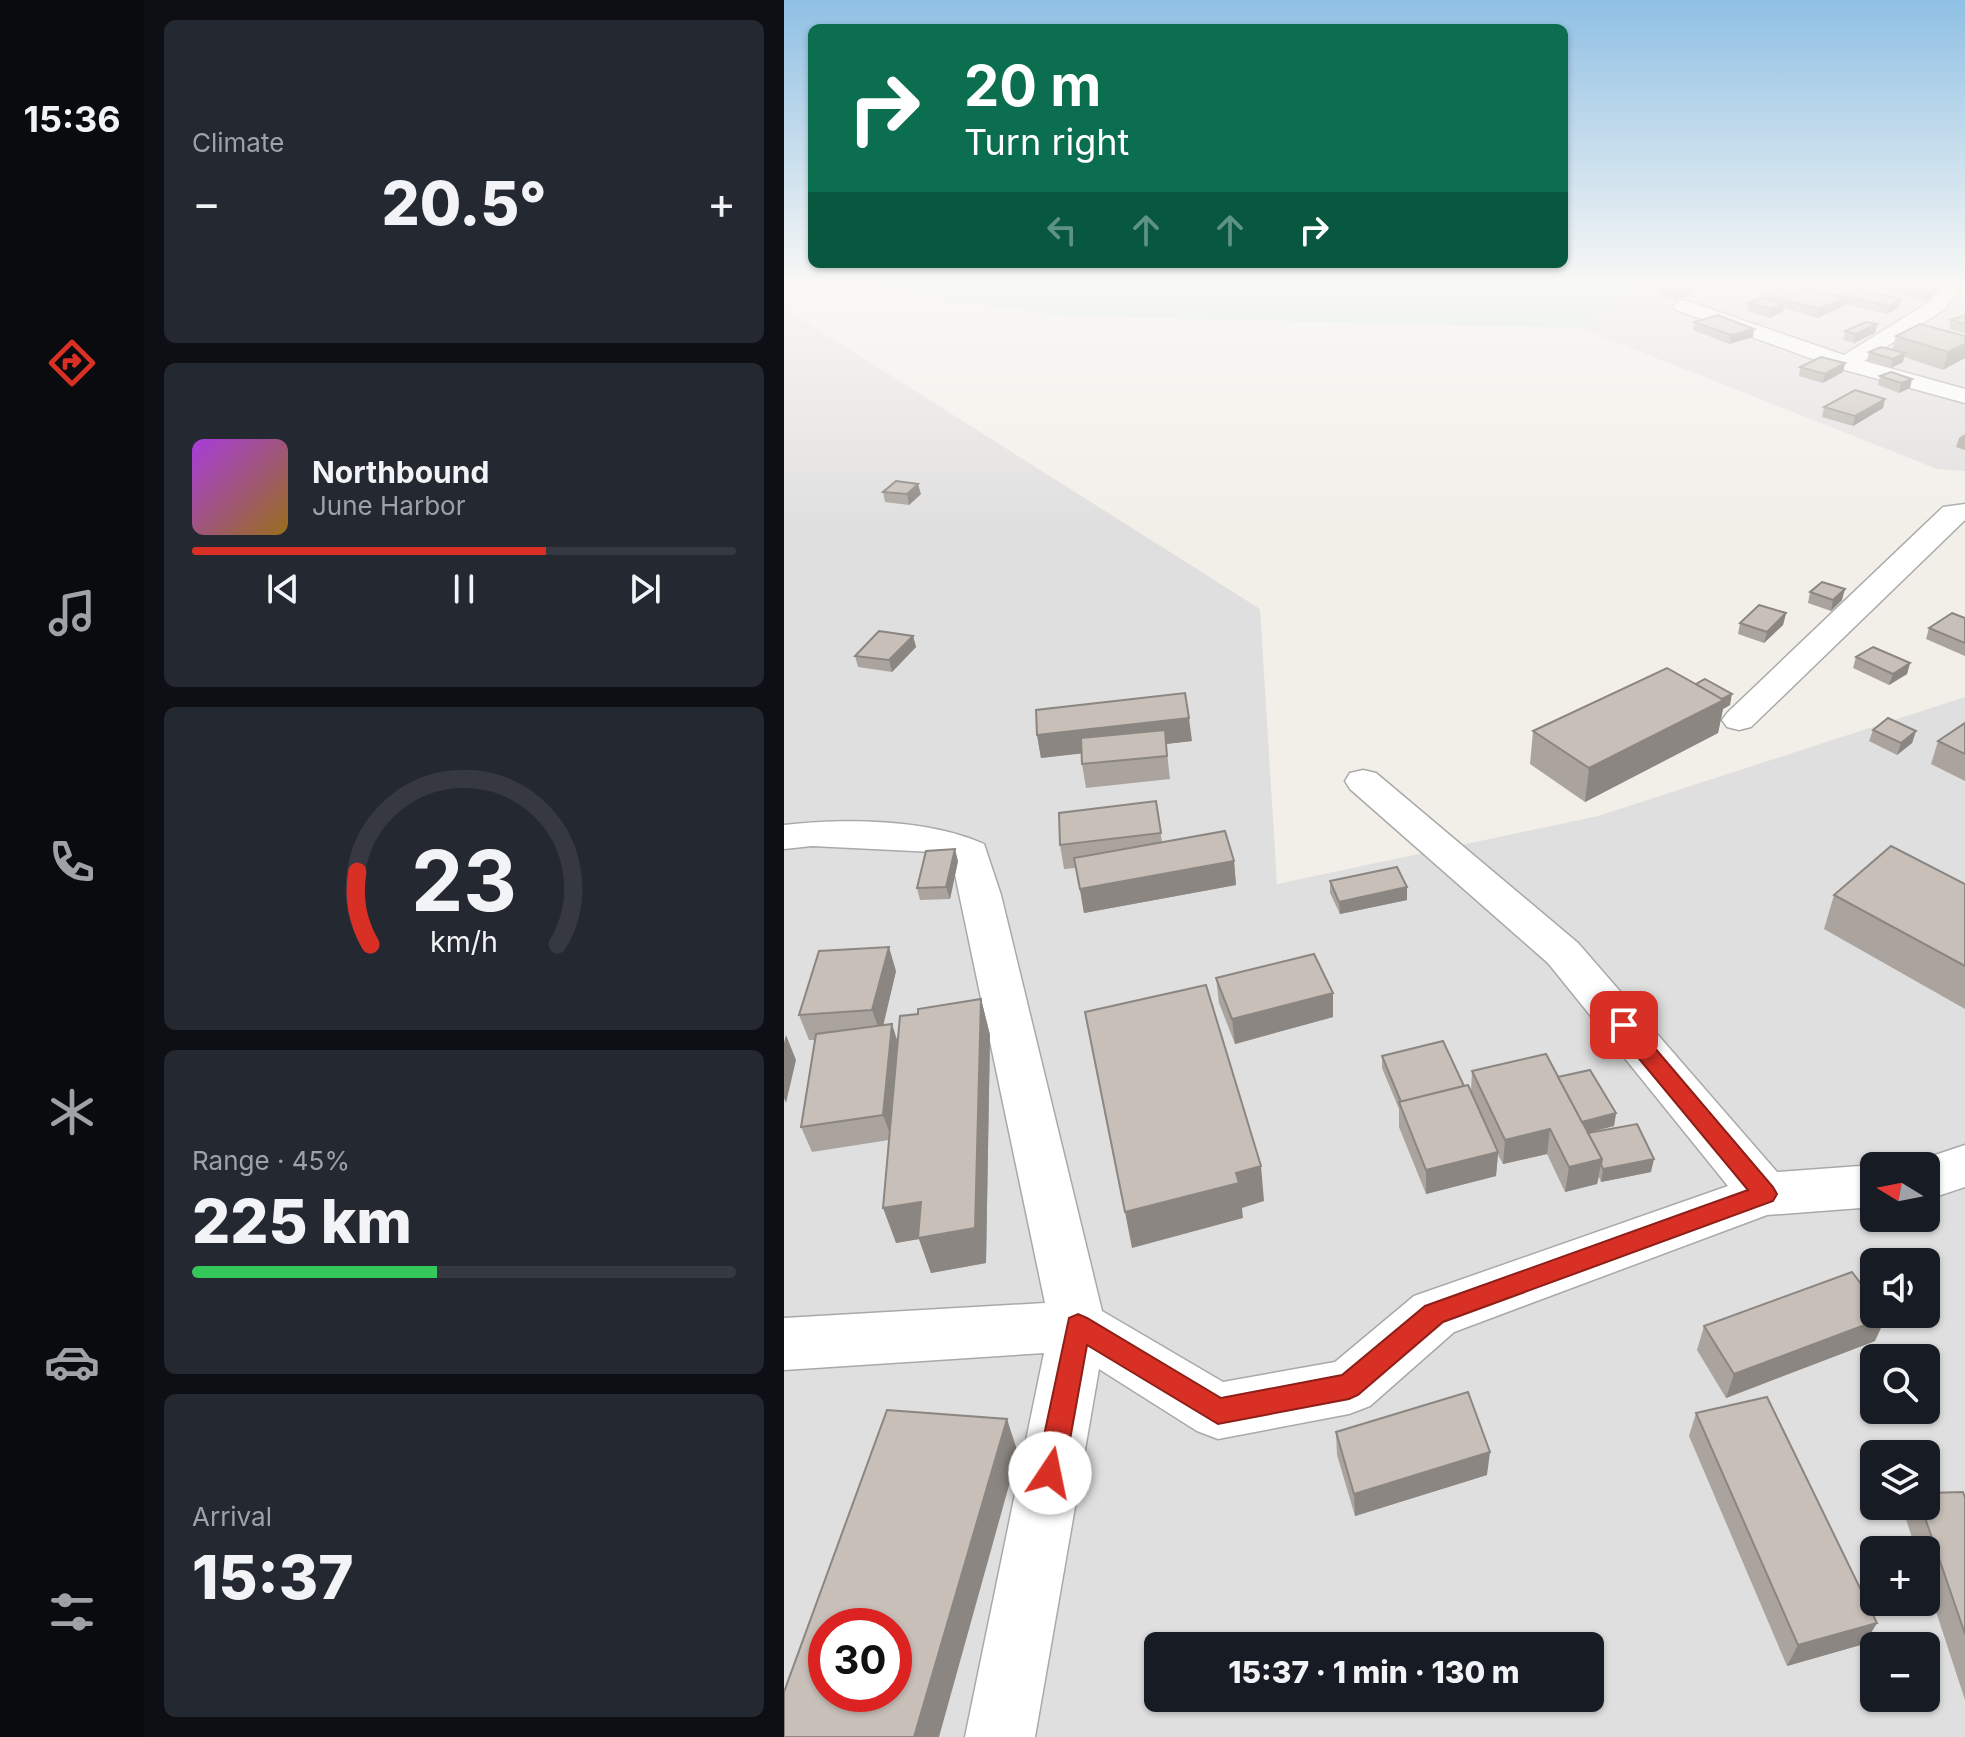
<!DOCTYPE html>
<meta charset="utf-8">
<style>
body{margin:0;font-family:Inter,sans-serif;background:#242831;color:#f1f3f6;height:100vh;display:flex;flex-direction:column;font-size:30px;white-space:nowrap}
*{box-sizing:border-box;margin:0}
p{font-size:26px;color:#9ea1a6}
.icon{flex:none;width:44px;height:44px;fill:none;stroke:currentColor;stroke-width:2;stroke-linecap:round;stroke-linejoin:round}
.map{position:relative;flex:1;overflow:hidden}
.sheet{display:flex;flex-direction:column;gap:20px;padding:20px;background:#0d0f14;width:640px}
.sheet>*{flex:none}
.hud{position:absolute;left:24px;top:24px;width:760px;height:244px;border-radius:12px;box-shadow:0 2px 6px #0004;background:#0b6e4f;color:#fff;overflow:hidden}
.needle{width:52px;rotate:280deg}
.tools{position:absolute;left:1076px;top:1152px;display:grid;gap:16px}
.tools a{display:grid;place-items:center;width:80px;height:80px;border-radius:12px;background:#171b24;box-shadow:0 2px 6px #0004;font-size:40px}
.speed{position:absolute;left:24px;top:1608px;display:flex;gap:16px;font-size:40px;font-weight:700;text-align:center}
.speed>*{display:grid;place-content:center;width:104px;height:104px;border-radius:50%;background:#171b24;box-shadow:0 2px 6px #0004;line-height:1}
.speed .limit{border:12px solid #d22;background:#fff;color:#111}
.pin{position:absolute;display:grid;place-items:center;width:68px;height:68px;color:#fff;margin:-34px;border-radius:16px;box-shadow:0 4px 12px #0006}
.me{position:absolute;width:88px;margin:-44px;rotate:11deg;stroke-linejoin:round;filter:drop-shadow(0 0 6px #0008)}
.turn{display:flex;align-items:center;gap:28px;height:168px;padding:0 24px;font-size:36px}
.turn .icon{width:104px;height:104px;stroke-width:2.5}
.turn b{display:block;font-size:56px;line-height:68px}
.lanes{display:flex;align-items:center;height:76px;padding:0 24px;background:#0003;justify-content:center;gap:40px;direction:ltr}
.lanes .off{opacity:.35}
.big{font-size:60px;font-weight:800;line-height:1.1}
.sheet .tile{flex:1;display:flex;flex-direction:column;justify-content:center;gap:12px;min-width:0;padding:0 28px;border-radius:12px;background:#242831}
.sheet .dial{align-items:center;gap:0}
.dial svg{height:208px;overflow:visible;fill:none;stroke:#363941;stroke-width:7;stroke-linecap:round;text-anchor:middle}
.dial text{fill:#f1f3f6;stroke:none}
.song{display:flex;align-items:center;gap:24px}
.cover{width:96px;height:96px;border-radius:12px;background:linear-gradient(135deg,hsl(280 70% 55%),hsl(40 70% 35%))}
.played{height:8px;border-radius:4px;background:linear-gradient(90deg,#d93025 65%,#363941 65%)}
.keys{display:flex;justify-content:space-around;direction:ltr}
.heat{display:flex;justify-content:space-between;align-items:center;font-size:44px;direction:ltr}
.charge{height:12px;border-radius:6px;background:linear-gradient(90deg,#34c759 45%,#363941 0)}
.trip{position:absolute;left:360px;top:1632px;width:460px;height:80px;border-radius:12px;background:#171b24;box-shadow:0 2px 6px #0004;font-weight:800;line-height:80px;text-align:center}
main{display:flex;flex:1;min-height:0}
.dock{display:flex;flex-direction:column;width:144px;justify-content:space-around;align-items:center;background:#090b0e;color:#9ea1a6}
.dock .icon{width:56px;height:56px}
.dock .active{color:#d93025}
.dock b{font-size:36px;color:#f1f3f6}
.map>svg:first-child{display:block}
.residential{fill:#e0dfdf;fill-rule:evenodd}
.wetland{fill:#c6e0d4}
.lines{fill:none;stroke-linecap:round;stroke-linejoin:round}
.street-casing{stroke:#a9a9a9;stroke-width:3}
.street{fill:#fff;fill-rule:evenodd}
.wall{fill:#aba49e}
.shaded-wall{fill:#8b8681}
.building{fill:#c7bfb8;stroke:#8b8681;stroke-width:2;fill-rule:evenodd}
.route{fill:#d93025;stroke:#8d1f18;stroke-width:2}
</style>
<main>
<nav class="dock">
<b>15:36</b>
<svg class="icon active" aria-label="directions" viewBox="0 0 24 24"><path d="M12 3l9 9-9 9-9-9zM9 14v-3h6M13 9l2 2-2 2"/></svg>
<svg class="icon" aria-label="music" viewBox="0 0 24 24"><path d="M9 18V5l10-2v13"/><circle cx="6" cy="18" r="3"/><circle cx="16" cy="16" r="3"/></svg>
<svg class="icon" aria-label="phone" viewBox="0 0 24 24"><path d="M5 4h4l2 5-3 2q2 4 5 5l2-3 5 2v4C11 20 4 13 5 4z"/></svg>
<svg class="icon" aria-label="climate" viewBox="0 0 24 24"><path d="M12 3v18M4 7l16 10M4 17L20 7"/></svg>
<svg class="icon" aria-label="car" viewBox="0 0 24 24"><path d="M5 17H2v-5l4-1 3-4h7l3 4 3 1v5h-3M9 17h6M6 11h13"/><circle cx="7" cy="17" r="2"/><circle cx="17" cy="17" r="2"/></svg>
<svg class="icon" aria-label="filters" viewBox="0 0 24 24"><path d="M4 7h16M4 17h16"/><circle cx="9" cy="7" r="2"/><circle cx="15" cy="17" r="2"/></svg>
</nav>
<section class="sheet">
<div class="tile"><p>Climate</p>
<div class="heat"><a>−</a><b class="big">20.5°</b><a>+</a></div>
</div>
<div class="tile">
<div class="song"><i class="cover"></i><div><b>Northbound</b><p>June Harbor</p></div></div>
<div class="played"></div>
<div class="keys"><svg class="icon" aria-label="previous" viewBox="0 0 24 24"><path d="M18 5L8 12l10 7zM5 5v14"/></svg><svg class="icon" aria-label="pause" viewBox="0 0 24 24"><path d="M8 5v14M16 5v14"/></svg><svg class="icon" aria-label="next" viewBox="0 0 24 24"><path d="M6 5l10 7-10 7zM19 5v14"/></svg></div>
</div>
<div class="tile dial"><svg viewBox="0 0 100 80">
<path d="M14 69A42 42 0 1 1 86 69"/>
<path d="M14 69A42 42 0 0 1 9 41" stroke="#d93025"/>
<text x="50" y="56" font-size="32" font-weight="700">23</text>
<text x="50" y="72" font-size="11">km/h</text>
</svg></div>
<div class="tile"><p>Range · 45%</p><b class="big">225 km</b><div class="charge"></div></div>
<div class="tile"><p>Arrival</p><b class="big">15:37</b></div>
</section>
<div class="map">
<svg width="1181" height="1737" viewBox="0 0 1181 1737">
<rect width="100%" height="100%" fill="#f2efe9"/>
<g class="residential">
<path d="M847 285H1181V471L1153 469 797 328Z"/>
<path d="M0 308 476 609 493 884 814 816 1181 697V1737H0ZM1090 1166H1142V1218H1090ZM1090 1262H1142V1314H1090ZM1090 1358H1142V1410H1090ZM1090 1454H1142V1506H1090ZM1090 1550H1142V1602H1090ZM42 1626H110V1694H42ZM374 1646H806V1698H374ZM1090 1646H1142V1698H1090Z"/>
</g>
<path class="wetland" d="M96 285H847L797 328 284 316 129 294Z"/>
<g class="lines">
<g class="street-casing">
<g id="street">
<path d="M1158 285H1178L1161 309 1080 361 1181 389V403L1054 368 892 310 889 306 899 300 906 302 1060 355 1147 301Z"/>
<path d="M1181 504V520L967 727 955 730 943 727 938 720 943 713 1159 507Z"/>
<path d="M579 770 592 773 794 943 993 1172 1090 1165 1093 1166H1090V1207L983 1215 670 1332 586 1406 565 1414 434 1439 413 1431 315 1369 251 1737H181L260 1353 0 1370V1318L261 1303 168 860 150 852 28 846 0 849V825C61 818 144 819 200 844L217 895 318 1311 439 1382 551 1362 630 1296 944 1186 764 963 566 789 561 781 566 773Z"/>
<path d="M1181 1145V1187L1142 1200V1166L1124 1164Z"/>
</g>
</g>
<use href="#street" class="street"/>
</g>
<g class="wall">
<path d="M1103 285H1157V288L1142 301 1101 291Z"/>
<path d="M910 286 909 294 891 300 876 296 877 288Z"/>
<path d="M978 294 1061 298V296L1117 299 1115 307 1103 314 1061 304 1060 306 1033 318 1000 308 999 312 985 318 963 311 964 303 977 298Z"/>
<path d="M1181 315V333L1165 329 1167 320Z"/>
<path d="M910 322 969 337 945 344 909 330Z"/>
<path d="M1093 324 1091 333 1070 343 1059 340 1061 331Z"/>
<path d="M1112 336H1181L1159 370 1120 357 1119 362 1107 368 1083 361 1085 352 1108 350Z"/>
<path d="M1061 363 1059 372 1039 383 1015 376 1016 367Z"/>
<path d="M1107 372 1126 388 1115 393 1094 385 1096 376Z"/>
<path d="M1040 407 1099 408 1069 426 1038 417Z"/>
<path d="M1181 434V450L1172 447 1175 438Z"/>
<path d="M99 492 137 494 125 505 101 502Z"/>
<path d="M1026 592 1058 600 1047 611 1024 603Z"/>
<path d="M1002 613 999 625 980 643 954 634 956 623Z"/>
<path d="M1181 618V656L1142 639 1145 628Z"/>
<path d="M129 636 132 647 108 672 74 667 71 656Z"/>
<path d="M1072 657 1126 663 1123 674 1105 685 1069 668Z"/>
<path d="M946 705 939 709 934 733 801 802 746 764 749 731Z"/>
<path d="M1181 723V781L1147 764 1154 741Z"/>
<path d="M1089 730 1132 731 1128 743 1113 755 1085 741Z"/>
<path d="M253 735 408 741 382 744 386 779 302 788 298 764 297 753 257 758Z"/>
<path d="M372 801 378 842 450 861 452 885 300 913 292 868 280 869 276 845Z"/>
<path d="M174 861 166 899 136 900 133 888Z"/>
<path d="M546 881 623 900 556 914 546 893Z"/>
<path d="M1181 884V1009L1040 929 1050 895Z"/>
<path d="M112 971 99 1025 114 1041 134 1014 197 999 206 1035 202 1263 147 1273 135 1239 112 1243 105 1140 28 1152 17 1127 31 1040H25L15 1015Z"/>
<path d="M432 978 549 1017 451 1044 435 1003Z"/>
<path d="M598 1056 680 1086 687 1091 688 1071 774 1077 832 1113 830 1126 804 1133 867 1172 817 1182 815 1177 813 1184 781 1192 763 1154 719 1164 714 1155 712 1176 642 1194 615 1127V1109L598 1068Z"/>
<path d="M920 1326 1091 1341 942 1398 913 1350Z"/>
<path d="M912 1413 1093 1623 1080 1644 1003 1666 905 1436Z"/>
<path d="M552 1432 703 1475 571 1516 553 1455Z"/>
<path d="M1181 1498V1700L1142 1581V1550H1132L1121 1516 1126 1506H1142Z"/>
</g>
<g class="shaded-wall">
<path d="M1153 285H1157V288L1142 301 1144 293Z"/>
<path d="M910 286 909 294 891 300 892 292Z"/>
<path d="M1062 298 1060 306 1033 318 1035 309Z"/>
<path d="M1117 299 1115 307 1103 314 1105 306Z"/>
<path d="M1000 304 999 312 985 318 987 309Z"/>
<path d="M1093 324 1091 333 1070 343 1071 334Z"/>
<path d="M970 329 969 337 945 344 947 335Z"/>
<path d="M1181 344V358L1159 370 1164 352Z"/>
<path d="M1121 353 1119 362 1107 368 1109 359Z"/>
<path d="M1061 363 1059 372 1039 383 1041 374Z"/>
<path d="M1128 379 1126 388 1115 393 1117 383Z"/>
<path d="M1101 399 1099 408 1069 426 1071 416Z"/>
<path d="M134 484 137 494 125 505 123 494Z"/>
<path d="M1061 589 1058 600 1047 611 1049 600Z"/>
<path d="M1002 613 999 625 980 643 983 632Z"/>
<path d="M129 636 132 647 108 672 105 660Z"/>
<path d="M1126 663 1123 674 1105 685 1109 674Z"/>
<path d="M948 694 946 705 939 709 934 733 801 802 805 768Z"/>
<path d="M405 718 408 741 382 744 386 779 382 744 257 758 253 735Z"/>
<path d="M1132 731 1128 743 1113 755 1117 743Z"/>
<path d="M171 849 174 861 166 899 162 887Z"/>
<path d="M450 861 452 885 300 913 296 889Z"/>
<path d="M623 887V900L556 914 555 902Z"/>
<path d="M105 947 112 971 97 1035 88 1010Z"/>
<path d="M549 993V1017L451 1044 448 1019Z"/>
<path d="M197 999 206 1035 202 1263 147 1273 135 1239 112 1243 99 1208Z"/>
<path d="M108 1024 116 1049 108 1139 99 1115Z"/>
<path d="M2 1035 12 1060 2 1103 0 1098V1043Z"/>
<path d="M832 1113 830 1126 794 1135 796 1122Z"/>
<path d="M766 1129 763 1154 719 1164 721 1140Z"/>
<path d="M714 1152 712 1176 642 1194V1170Z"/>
<path d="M818 1159 813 1184 781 1192 785 1167Z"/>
<path d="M870 1159 867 1172 817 1182 819 1169Z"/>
<path d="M477 1166 480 1201 458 1208 459 1218 348 1248 341 1212 452 1173Z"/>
<path d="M1102 1317 1091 1341 942 1398 950 1374Z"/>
<path d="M223 1419 234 1453 155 1737H130Z"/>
<path d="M706 1452 703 1475 571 1516 570 1494Z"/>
<path d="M1093 1623 1080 1644 1003 1666 1014 1645Z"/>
</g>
<g class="building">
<path d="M886 285H907L910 286 892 292 877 288Z"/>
<path d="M1002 285H1012L1062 298 1035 309 978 294Z"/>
<path d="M1110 285H1153L1144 293Z"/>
<path d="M1074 289 1117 299 1105 306 1061 296Z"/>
<path d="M978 298 1000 304 987 309 964 303Z"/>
<path d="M934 315 970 329 947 335 910 322Z"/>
<path d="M1181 315V324L1167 320Z"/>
<path d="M1082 322 1093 324 1071 334 1061 331Z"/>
<path d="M1136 324 1181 336V344L1164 352 1112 336Z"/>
<path d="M1097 347 1121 353 1109 359 1085 352Z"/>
<path d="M1037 357 1061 363 1041 374 1016 367Z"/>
<path d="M1107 372 1128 379 1117 383 1096 376Z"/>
<path d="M1071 390 1101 399 1071 416 1040 407Z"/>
<path d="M112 481 134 484 123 494 99 492Z"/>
<path d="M1038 582 1061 589 1049 600 1026 592Z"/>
<path d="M975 605 1002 613 983 632 956 623Z"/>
<path d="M1168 613 1181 618V643L1145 628Z"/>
<path d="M95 631 129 636 105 660 71 656Z"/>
<path d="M1089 647 1126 663 1109 674 1072 657Z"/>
<path d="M883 668 940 700 805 768 749 731Z"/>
<path d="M921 679 948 694 938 699 912 684Z"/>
<path d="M401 693 405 718 253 735 252 710Z"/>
<path d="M1104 718 1132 731 1117 743 1089 730Z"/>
<path d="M1181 723V754L1154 741Z"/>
<path d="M381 730 383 756 298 764 297 738Z"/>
<path d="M372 801 377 833 276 845 275 813Z"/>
<path d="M441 831 450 861 296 889 290 858Z"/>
<path d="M1107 846 1181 884V966L1050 895Z"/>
<path d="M171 849 162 887 133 888 142 851Z"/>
<path d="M613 867 623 887 555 902 546 881Z"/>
<path d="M105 947 88 1010 15 1015 35 951Z"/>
<path d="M530 954 549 993 448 1019 432 978Z"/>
<path d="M422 985 477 1166 452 1173 455 1183 341 1212 301 1012Z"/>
<path d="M197 999 191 1228 134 1238 137 1202 99 1208 116 1016 134 1014V1009Z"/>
<path d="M108 1024 99 1115 17 1127 32 1034Z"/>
<path d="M659 1041 680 1086 617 1102 598 1056Z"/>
<path d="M762 1054 818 1159 785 1167 766 1129 721 1140 688 1071Z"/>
<path d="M806 1070 832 1113 798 1122 774 1077Z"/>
<path d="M684 1085 714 1152 642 1170 615 1102Z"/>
<path d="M853 1124 870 1159 819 1169 817 1164 818 1159 804 1133Z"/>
<path d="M1068 1272 1090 1301V1314H1100L1102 1317 950 1374 920 1326Z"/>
<path d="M684 1392 706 1452 570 1494 552 1432Z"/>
<path d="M983 1397 1093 1623 1014 1645 912 1413Z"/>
<path d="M103 1410 223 1419 130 1737H0V1692ZM42 1626H110V1694H42Z"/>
<path d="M1179 1492 1181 1498V1634L1137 1506H1142V1493Z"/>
</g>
<linearGradient id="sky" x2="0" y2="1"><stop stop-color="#8fc0e4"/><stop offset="0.54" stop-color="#f9f8f5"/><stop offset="1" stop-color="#f9f8f5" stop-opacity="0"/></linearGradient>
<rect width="1181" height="528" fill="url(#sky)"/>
<path class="route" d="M840 1018 847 1020 989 1187 993 1194 989 1201 659 1322 574 1395 565 1399 434 1424 303 1345 280 1473 276 1483 266 1487 256 1483 252 1473 285 1318 294 1314 303 1318 437 1398 558 1375 641 1306 964 1190 832 1031 829 1025Z"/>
</svg>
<div class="tools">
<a><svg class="needle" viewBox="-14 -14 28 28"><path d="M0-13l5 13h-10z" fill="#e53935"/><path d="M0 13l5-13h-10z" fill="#9ea1a6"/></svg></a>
<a><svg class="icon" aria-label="sound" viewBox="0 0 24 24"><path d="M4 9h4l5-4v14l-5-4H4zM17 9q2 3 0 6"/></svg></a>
<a><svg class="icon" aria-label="search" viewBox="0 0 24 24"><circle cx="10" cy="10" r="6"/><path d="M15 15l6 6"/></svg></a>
<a><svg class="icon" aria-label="layers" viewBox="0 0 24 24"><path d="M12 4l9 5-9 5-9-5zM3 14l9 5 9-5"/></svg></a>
<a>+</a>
<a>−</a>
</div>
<div class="speed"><div class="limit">30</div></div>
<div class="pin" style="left:840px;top:1025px;background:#d93025"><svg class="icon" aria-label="arrive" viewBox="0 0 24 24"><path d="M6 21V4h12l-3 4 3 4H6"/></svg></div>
<svg class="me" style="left:266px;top:1473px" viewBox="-20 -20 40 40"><circle r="19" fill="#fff"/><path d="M0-13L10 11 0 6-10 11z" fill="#d93025"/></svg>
<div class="trip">15:37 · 1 min · 130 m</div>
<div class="hud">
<div class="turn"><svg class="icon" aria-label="right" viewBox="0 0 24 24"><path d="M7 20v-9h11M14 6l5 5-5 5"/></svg><div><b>20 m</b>Turn right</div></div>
<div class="lanes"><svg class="icon off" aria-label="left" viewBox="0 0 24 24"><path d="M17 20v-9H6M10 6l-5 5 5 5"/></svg><svg class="icon off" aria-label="ahead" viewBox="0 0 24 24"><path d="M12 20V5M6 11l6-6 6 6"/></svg><svg class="icon off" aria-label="ahead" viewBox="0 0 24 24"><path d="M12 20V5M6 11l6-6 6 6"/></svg><svg class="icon" aria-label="right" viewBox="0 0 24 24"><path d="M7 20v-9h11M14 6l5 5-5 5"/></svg></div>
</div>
</div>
</main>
